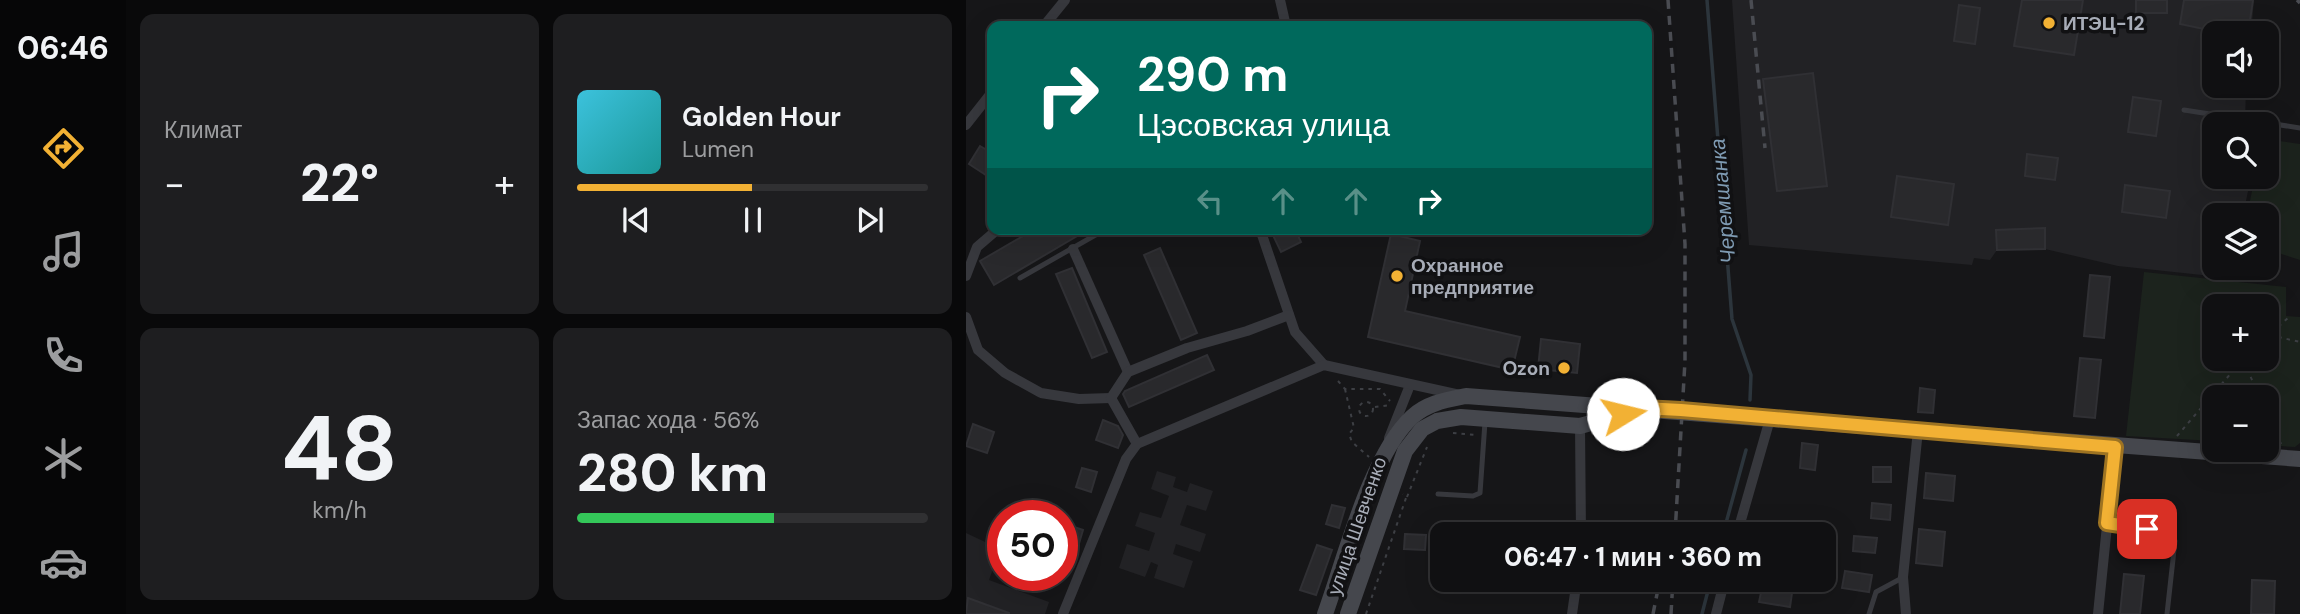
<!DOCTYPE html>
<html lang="ru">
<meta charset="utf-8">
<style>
body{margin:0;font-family:"DM Sans",sans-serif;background:#1e1e20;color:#f1f3f6;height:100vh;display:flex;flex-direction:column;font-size:26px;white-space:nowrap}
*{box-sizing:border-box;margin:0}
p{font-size:23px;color:#9c9d9f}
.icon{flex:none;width:38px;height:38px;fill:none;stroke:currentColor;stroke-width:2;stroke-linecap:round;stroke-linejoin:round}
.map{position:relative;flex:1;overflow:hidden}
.sheet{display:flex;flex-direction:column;gap:14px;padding:14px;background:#09090a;width:840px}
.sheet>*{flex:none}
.guide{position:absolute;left:21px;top:21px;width:665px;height:214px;border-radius:14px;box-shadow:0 7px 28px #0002,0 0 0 2px #303032;background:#00695c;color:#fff;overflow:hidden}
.buttons{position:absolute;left:1236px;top:21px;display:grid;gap:14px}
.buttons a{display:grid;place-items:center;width:77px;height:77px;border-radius:14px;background:#101012;box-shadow:0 7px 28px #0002,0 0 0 2px #303032;font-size:35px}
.speed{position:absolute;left:21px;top:500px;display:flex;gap:14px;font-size:35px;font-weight:700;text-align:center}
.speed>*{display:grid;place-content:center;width:91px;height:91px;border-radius:50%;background:#101012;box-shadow:0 7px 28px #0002,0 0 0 2px #303032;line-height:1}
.speed .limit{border:10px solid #d22;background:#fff;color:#111}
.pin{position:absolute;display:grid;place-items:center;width:60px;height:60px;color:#fff;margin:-30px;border-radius:14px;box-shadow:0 4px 10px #0006}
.me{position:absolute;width:77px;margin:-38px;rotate:81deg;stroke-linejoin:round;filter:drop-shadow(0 0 5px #0008)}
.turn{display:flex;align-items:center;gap:24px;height:147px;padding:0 35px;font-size:32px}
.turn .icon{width:91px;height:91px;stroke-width:2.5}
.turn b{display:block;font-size:49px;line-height:60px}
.lanes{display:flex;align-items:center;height:66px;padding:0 35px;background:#0003;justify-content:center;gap:35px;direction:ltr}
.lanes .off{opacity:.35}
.big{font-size:52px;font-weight:800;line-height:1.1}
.sheet .card{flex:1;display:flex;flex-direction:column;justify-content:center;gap:10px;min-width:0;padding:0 24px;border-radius:14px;background:#1e1e20}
.sheet .dial{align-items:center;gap:0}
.dial b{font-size:91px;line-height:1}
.song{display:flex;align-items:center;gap:21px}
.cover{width:84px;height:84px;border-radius:10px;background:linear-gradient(135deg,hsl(190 70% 55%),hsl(180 70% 35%))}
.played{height:7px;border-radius:4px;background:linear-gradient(90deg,#f2b134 50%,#303032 50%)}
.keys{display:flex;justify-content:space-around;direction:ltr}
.heat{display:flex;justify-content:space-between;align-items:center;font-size:38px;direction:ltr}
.charge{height:10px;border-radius:5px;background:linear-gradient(90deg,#34c759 56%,#303032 0)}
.sheet .tiles{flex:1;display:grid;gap:14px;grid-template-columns:repeat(2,1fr)}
.trip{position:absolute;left:464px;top:522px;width:406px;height:70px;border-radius:14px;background:#101012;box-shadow:0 7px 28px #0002,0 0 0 2px #303032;font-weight:800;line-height:70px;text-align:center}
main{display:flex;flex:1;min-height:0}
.tab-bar{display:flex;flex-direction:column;width:126px;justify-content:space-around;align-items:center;background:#060607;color:#9c9d9f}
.tab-bar .icon{width:49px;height:49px}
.tab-bar .active{color:#f2b134}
.tab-bar b{font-size:32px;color:#f1f3f6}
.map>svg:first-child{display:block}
.built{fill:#222225}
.green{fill:#1c231d;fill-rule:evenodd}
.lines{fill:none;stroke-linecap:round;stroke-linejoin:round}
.stream{stroke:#2c353c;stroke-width:3.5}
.building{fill:#29292c;stroke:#303034;stroke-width:2}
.path{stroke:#3d3f44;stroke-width:2;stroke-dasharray:3.5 5;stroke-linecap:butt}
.lane{stroke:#37383d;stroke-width:5}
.street{stroke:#37383d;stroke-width:10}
.secondary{stroke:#45474d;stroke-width:16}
.rail{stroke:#4a4c52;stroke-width:3.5;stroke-dasharray:9 7;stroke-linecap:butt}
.route-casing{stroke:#9d7322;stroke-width:18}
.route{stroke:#f2b134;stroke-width:12}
.poi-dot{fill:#f2b134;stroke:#111113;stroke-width:2.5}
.labels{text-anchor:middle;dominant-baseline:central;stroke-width:7;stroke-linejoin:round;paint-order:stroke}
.poi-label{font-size:19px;font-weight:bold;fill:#a8adb8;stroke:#111113;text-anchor:start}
.street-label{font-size:19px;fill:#a8adb8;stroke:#111113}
.water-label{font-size:21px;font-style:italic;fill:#7f9bb3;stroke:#111113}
</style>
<main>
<nav class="tab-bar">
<b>06:46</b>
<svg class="icon active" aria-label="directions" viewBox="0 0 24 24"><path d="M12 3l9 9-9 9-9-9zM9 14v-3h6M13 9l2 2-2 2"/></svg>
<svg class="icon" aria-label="music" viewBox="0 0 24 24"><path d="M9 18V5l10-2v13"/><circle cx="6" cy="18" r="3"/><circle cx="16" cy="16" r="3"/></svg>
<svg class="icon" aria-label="phone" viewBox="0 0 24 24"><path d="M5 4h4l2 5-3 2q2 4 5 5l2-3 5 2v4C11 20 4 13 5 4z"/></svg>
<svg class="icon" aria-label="climate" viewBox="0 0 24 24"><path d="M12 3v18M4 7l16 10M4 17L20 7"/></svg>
<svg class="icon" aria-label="car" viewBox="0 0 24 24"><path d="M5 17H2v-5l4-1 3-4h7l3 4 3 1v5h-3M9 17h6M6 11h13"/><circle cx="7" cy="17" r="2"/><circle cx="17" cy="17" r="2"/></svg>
</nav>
<section class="sheet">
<div class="tiles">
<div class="card"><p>Климат</p>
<div class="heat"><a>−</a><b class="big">22°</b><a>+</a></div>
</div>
<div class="card">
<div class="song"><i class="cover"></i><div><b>Golden Hour</b><p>Lumen</p></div></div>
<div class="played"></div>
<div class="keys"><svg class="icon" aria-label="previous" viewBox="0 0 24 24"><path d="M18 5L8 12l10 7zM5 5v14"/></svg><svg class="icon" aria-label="pause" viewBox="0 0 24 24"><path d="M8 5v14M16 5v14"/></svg><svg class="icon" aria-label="next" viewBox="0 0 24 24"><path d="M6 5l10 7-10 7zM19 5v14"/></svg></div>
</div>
<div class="card dial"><b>48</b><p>km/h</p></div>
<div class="card"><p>Запас хода · 56%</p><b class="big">280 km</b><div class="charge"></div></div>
</div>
</section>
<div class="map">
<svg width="1334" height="614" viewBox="0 0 1334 614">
<rect width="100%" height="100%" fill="#161618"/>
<g class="built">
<path d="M766 0H1288L1285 33H1248V86H1280L1279 124H1248V177H1285L1277 215H1248V268H1266L1264 278 1152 266 1079 249 1031 250 1024 260 1008 258 1006 265 783 245Z"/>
<path d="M191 471 210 477 207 487 221 492 224 483 247 491 240 511 221 505 214 525 240 534 234 552 210 544 207 554 227 561 218 588 188 578 192 565 185 562 179 577 153 568 161 544 183 551 189 533 169 526 174 512 195 518 203 496 185 489Z"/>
<path d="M0 533 34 549 23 580 83 602 79 614H0Z"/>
</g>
<g class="green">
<path d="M1300 139 1334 144V260L1300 249V215H1281L1289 177H1300Z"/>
<path d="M1178 272 1320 287V316L1334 317V443L1329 447 1300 445V397H1248V441L1160 436ZM1248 306H1300V359H1248Z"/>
</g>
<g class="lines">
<g class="stream">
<path d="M741 0 766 319 785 375 784 400"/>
<path d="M757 534 780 450"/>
<path d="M736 614 745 579"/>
</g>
</g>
<g class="building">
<path d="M1056 0H1117L1108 55 1048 46Z"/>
<rect x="1170" y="0" width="31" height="13"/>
<path d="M1218 0H1287L1282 33H1257L1214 24Z"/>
<path d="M993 5 1014 8 1009 44 988 41Z"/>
<path d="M847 73 861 186 811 191 797 79Z"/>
<path d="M1167 97 1195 101 1190 136 1162 132Z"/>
<path d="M14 146 26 153V171L23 177 3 164Z"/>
<path d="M1061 154 1092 158 1089 180 1059 176Z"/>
<path d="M931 176 988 184 982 225 925 217Z"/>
<path d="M1159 185 1204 191 1200 218 1156 212Z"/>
<path d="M1079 228V249L1031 250 1030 230Z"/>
<path d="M69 229H123L28 285 14 261Z"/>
<path d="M304 229H329L335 242 315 252Z"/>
<path d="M425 234 454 241 439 311 554 337 546 370 402 337Z"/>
<path d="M194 248 231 333 215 340 178 255Z"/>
<path d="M106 268 141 352 126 358 90 274Z"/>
<path d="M1124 275 1144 277 1138 338 1118 336Z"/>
<path d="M575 339 614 344 611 373 572 369Z"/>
<path d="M241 355 248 370 163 407 157 394 159 391Z"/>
<path d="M1114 358 1135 360 1129 418 1108 416Z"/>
<path d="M954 388 969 390 967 413 952 412Z"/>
<path d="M137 420 152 426 157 435 152 448 130 440Z"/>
<path d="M7 424 28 432 21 453 0 446Z"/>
<path d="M836 443 852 445 849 470 834 468Z"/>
<rect x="907" y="467" width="18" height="15"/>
<path d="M116 468 131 472 125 492 110 487Z"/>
<path d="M960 473 989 476 987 501 958 498Z"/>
<path d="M906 503 925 505 924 520 905 518Z"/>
<path d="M366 505 379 508 373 528 360 524Z"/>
<path d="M96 523 117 530 112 547 96 541Z"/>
<path d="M953 529 979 532 976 566 950 563Z"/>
<path d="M439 534 460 535 459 550 438 549Z"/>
<path d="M888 536 911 538 909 553 887 551Z"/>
<path d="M351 545 366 550 350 595 334 590Z"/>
<path d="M879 571 906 575 903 592 876 588Z"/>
<path d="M1158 574 1178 576 1174 614H1154Z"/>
<path d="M1286 580 1309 581 1308 614H1285Z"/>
<path d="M796 588 826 593 824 607 793 602Z"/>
<path d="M2 598 43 613V614H0Z"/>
</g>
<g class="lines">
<g class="path">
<path d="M1304 335 1334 342"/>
<path d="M1300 338 1324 316"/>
<path d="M1270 359 1272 365 1280 367 1294 397"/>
<path d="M1281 367 1285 359"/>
<path d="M372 381 379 389H414L424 401"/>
<path d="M379 389 388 428 383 434 386 442 403 457"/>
<circle cx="400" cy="409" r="7"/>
<path d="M409 407 425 405"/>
<path d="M1300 411 1315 444"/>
<path d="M487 433 509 435"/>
<path d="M1211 436 1272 365"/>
<path d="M441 497 461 447"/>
<path d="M400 614 440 498 437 494"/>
</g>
<g class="lane">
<path d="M1218 110 1334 128"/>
<path d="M54 278 140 229"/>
<path d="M472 494 507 496 514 493 519 422"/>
<path d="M1141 523 1201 532 1209 541 1201 614"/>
<path d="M903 614 910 592 936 578"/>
</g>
<g class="street">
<path d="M314 0 320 26"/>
<path d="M78 26 99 0"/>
<path d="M0 125 26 92"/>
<path d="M294 229 329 332 358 365"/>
<path d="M107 249 162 372"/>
<path d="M0 276 11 247 32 229"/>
<path d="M0 317 12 350 39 373 75 393 113 399 145 398"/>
<path d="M614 426 615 534"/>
<path d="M423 438 444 385"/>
<path d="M171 444 145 398 162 372 221 348 281 331 323 315"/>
<path d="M771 534 804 419"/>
<path d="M97 614 160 459 171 444 358 365 494 395"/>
<path d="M606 614 611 579"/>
<path d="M750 614 759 579"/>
<path d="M940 614 937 577 952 430"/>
<path d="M1132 614 1149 447"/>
</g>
<g class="secondary">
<path d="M359 614C379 559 404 456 446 417 461 403 480 400 500 396L1334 459"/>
<path d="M382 614 439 451 456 429 471 421 495 417 614 426 668 411"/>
</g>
<g class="rail">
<path d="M702 0 719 244V361L709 534"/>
<path d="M785 0 799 148"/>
<path d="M1331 0 1334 3"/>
<path d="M687 614 694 579"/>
<path d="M705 614 707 579"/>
</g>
</g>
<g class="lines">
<g class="route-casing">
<path id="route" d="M657 414 677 408 715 410 1149 447 1141 523 1181 529"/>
</g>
<use href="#route" class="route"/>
</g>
<g class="poi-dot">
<circle cx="1083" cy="23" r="7"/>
<circle cx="431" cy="276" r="7"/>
<circle cx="598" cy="368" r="7"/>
</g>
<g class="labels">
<g class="poi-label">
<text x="1097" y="23">ИТЭЦ-12</text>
<text x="445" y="265">Охранное<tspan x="445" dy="22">предприятие</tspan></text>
<text x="584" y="368" text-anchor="end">Ozon</text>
</g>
<g class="street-label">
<text transform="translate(391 526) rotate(-71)">улица Шевченко</text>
</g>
<g class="water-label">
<text transform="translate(757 201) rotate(-95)">Черемшанка</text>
</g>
</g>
</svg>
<div class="buttons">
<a><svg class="icon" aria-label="sound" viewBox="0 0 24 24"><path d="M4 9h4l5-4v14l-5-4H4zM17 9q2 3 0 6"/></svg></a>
<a><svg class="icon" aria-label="search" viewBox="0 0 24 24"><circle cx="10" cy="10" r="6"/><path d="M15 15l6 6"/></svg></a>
<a><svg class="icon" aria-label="layers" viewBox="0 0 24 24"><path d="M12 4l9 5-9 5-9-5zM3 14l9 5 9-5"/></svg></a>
<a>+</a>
<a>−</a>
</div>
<div class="speed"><div class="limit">50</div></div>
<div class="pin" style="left:1181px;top:529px;background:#d93025"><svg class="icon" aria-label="arrive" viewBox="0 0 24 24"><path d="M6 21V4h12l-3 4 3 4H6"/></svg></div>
<svg class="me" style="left:657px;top:414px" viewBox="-20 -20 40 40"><circle r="19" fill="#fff"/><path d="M0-13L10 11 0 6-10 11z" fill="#f2b134"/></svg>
<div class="trip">06:47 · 1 мин · 360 m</div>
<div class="guide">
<div class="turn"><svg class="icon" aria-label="right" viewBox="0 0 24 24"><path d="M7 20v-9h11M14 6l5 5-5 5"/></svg><div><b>290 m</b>Цэсовская улица</div></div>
<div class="lanes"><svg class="icon off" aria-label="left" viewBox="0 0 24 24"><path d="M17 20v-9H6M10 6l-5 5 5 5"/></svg><svg class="icon off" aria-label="ahead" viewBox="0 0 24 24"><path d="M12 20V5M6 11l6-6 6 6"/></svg><svg class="icon off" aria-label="ahead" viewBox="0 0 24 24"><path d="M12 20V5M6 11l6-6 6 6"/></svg><svg class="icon" aria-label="right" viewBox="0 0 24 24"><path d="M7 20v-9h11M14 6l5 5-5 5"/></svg></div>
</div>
</div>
</main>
